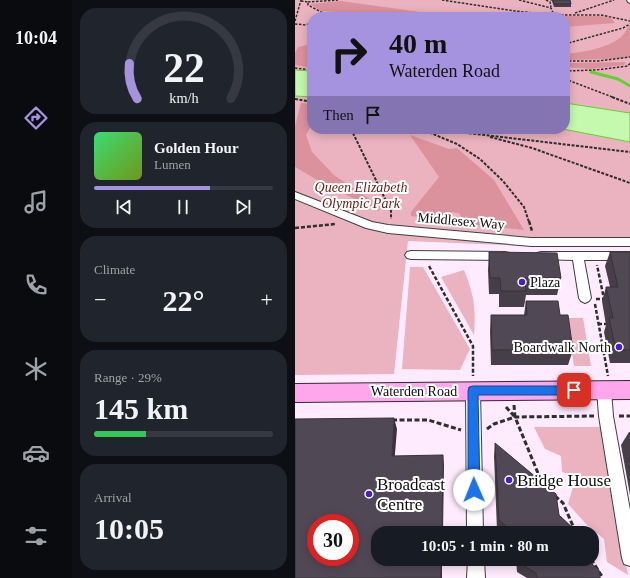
<!DOCTYPE html>
<meta charset="utf-8">
<style>
body{margin:0;font-family:"Times New Roman",serif;background:#20242c;color:#f1f3f6;height:100vh;display:flex;flex-direction:column;font-size:15px;white-space:nowrap}
*{box-sizing:border-box;margin:0}
p{font-size:13px;color:#9ea1a6}
.icon{flex:none;width:22px;height:22px;fill:none;stroke:currentColor;stroke-width:2;stroke-linecap:round;stroke-linejoin:round}
.map{position:relative;flex:1;overflow:hidden}
.side{display:flex;flex-direction:column;gap:8px;padding:8px;background:#0d0f14;width:223px}
.side>*{flex:none}
.hud{position:absolute;left:12px;top:12px;width:263px;height:122px;border-radius:16px;box-shadow:0 2px 10px #0003;background:#a693df;color:#111;overflow:hidden}
.speed{position:absolute;left:12px;top:514px;display:flex;gap:8px;font-size:20px;font-weight:700;text-align:center}
.speed>*{display:grid;place-content:center;width:52px;height:52px;border-radius:50%;background:#171b24;box-shadow:0 2px 10px #0003;line-height:1}
.speed .limit{border:6px solid #d22;background:#fff;color:#111}
.pin{position:absolute;display:grid;place-items:center;width:34px;height:34px;color:#fff;margin:-17px;border-radius:8px;box-shadow:0 2px 6px #0006}
.me{position:absolute;width:44px;margin:-22px;rotate:359deg;stroke-linejoin:round;filter:drop-shadow(0 0 3px #0008)}
.turn{display:flex;align-items:center;gap:14px;height:84px;padding:0 16px;font-size:18px}
.turn .icon{width:52px;height:52px;stroke-width:2.5}
.turn b{display:block;font-size:28px;line-height:34px}
.then{display:flex;align-items:center;height:38px;padding:0 16px;background:#0003;gap:8px;font-size:15px}
.big{font-size:30px;font-weight:700;line-height:1.1}
.side .widget{flex:1;display:flex;flex-direction:column;justify-content:center;gap:6px;min-width:0;padding:0 14px;border-radius:16px;background:#20242c}
.side .dial{align-items:center;gap:0}
.dial svg{height:104px;overflow:visible;fill:none;stroke:#363941;stroke-width:7;stroke-linecap:round;text-anchor:middle}
.dial text{fill:#f1f3f6;stroke:none}
.song{display:flex;align-items:center;gap:12px}
.cover{width:48px;height:48px;border-radius:6px;background:linear-gradient(135deg,hsl(140 70% 55%),hsl(80 70% 35%))}
.played{height:4px;border-radius:2px;background:linear-gradient(90deg,#a693df 65%,#363941 65%)}
.keys{display:flex;justify-content:space-around;direction:ltr}
.heat{display:flex;justify-content:space-between;align-items:center;font-size:22px;direction:ltr}
.charge{height:6px;border-radius:3px;background:linear-gradient(90deg,#34c759 29%,#363941 0)}
.trip{position:absolute;left:76px;top:526px;width:228px;height:40px;border-radius:16px;background:#171b24;box-shadow:0 2px 10px #0003;font-weight:700;line-height:40px;text-align:center}
main{display:flex;flex:1;min-height:0}
.menu{display:flex;flex-direction:column;width:72px;justify-content:space-around;align-items:center;background:#090b0e;color:#9ea1a6}
.menu .icon{width:28px;height:28px}
.menu .current{color:#a693df}
.menu b{font-size:18px;color:#f1f3f6}
.map>svg:first-child{display:block}
.green{fill:#ebb3bf;fill-rule:evenodd}
.forest{fill:#dc929c}
.water{fill:#c5f9ad;stroke:#60d331}
.lines{fill:none;stroke-linecap:round;stroke-linejoin:round}
.stream{stroke:#60d331;stroke-width:3}
.street-casing{stroke:#3f3f3f;stroke-width:2}
.secondary-casing{stroke:#2e2e2e;stroke-width:2}
.path-far3{stroke:#2e2e2e;stroke-width:1.5;stroke-dasharray:2.5 1.5;stroke-linecap:butt}
.path-far2{stroke:#2e2e2e;stroke-width:2;stroke-dasharray:3 1.5;stroke-linecap:butt}
.path-far1{stroke:#2e2e2e;stroke-width:2.5;stroke-dasharray:4 2;stroke-linecap:butt}
.path{stroke:#2e2e2e;stroke-width:3;stroke-dasharray:5 2.5;stroke-linecap:butt}
.street{fill:#fff;fill-rule:evenodd}
.secondary{fill:#ffa6ed;fill-rule:evenodd}
.wall{fill:#463e49}
.shaded-wall{fill:#39323c}
.building{fill:#514855;stroke:#39323c;fill-rule:evenodd}
.route{fill:#1a73e8;stroke:#114b97}
.poi-dot{fill:#4a1ec2;stroke:#fff;stroke-width:1.5}
.labels{text-anchor:middle;dominant-baseline:central;stroke-width:4;stroke-linejoin:round;paint-order:stroke}
.park-label{font-size:14px;font-style:italic;fill:#66221a;stroke:#fff}
.street-label{font-size:14px;fill:#0c0c0c;stroke:#fff}
.poi-label{font-size:14px;fill:#0c0c0c;stroke:#fff;text-anchor:start}
.near-poi-label{font-size:17px;fill:#0c0c0c;stroke:#fff;text-anchor:start}
</style>
<main>
<nav class="menu">
<b>10:04</b>
<svg class="icon current" aria-label="directions" viewBox="0 0 24 24"><path d="M12 3l9 9-9 9-9-9zM9 14v-3h6M13 9l2 2-2 2"/></svg>
<svg class="icon" aria-label="music" viewBox="0 0 24 24"><path d="M9 18V5l10-2v13"/><circle cx="6" cy="18" r="3"/><circle cx="16" cy="16" r="3"/></svg>
<svg class="icon" aria-label="phone" viewBox="0 0 24 24"><path d="M5 4h4l2 5-3 2q2 4 5 5l2-3 5 2v4C11 20 4 13 5 4z"/></svg>
<svg class="icon" aria-label="climate" viewBox="0 0 24 24"><path d="M12 3v18M4 7l16 10M4 17L20 7"/></svg>
<svg class="icon" aria-label="car" viewBox="0 0 24 24"><path d="M5 17H2v-5l4-1 3-4h7l3 4 3 1v5h-3M9 17h6M6 11h13"/><circle cx="7" cy="17" r="2"/><circle cx="17" cy="17" r="2"/></svg>
<svg class="icon" aria-label="filters" viewBox="0 0 24 24"><path d="M4 7h16M4 17h16"/><circle cx="9" cy="7" r="2"/><circle cx="15" cy="17" r="2"/></svg>
</nav>
<section class="side">
<div class="widget dial"><svg viewBox="0 0 100 80">
<path d="M14 69A42 42 0 1 1 86 69"/>
<path d="M14 69A42 42 0 0 1 8 42" stroke="#a693df"/>
<text x="50" y="56" font-size="32" font-weight="700">22</text>
<text x="50" y="72" font-size="11">km/h</text>
</svg></div>
<div class="widget">
<div class="song"><i class="cover"></i><div><b>Golden Hour</b><p>Lumen</p></div></div>
<div class="played"></div>
<div class="keys"><svg class="icon" aria-label="previous" viewBox="0 0 24 24"><path d="M18 5L8 12l10 7zM5 5v14"/></svg><svg class="icon" aria-label="pause" viewBox="0 0 24 24"><path d="M8 5v14M16 5v14"/></svg><svg class="icon" aria-label="next" viewBox="0 0 24 24"><path d="M6 5l10 7-10 7zM19 5v14"/></svg></div>
</div>
<div class="widget"><p>Climate</p>
<div class="heat"><a>−</a><b class="big">22°</b><a>+</a></div>
</div>
<div class="widget"><p>Range · 29%</p><b class="big">145 km</b><div class="charge"></div></div>
<div class="widget"><p>Arrival</p><b class="big">10:05</b></div>
</section>
<div class="map">
<svg width="335" height="578" viewBox="0 0 335 578">
<rect width="100%" height="100%" fill="#ffebfd"/>
<g class="green">
<path d="M0 0H335V247H260L113 241 99 374 0 375ZM17 17H270V129H17Z"/>
<path d="M115 267H128L175 349 165 370 107 369Z"/>
<path d="M169 270C179 295 181 308 179 335L146 277Z"/>
<path d="M272 318H288L296 366H279Z"/>
<path d="M239 427H307L333 575 312 562 309 539 292 525 273 504 281 477 267 472 266 456 250 449Z"/>
</g>
<g class="forest">
<path d="M46 1 132 13 94 15 26 11 15 4Z"/>
<path d="M256 16H304L316 18 320 23 270 27V17H244Z"/>
<path d="M335 25V57L312 59 270 60V54C287 52 311 49 325 38 330 34 331 29 335 25Z"/>
<path d="M17 44V68L0 65V53L3 47Z"/>
<path d="M331 62 329 65 296 69 270 67V63Z"/>
<path d="M6 103 17 104V124L11 135 17 152 39 175 85 206 84 211 31 185 0 167V126Z"/>
<path d="M115 135 154 149 162 148 199 180 229 230 170 224 164 213 152 212 140 219 116 216V212L144 177Z"/>
</g>
<g class="water">
<path d="M0 70 17 71V97L0 96Z"/>
<path d="M270 103 335 113V142L268 129H270Z"/>
</g>
<g class="lines">
<path class="stream" d="M296 72 323 79 335 86"/>
<g class="street-casing">
<g id="street">
<path d="M332 0H335V3L333 2Z"/>
<path d="M0 192 77 222 93 225 236 238H335V246H236L93 233 71 228 0 199Z"/>
<path d="M116 251 210 252 214 253 216 256 214 259 210 260 116 259 112 258 110 255 112 252Z"/>
<path d="M246 252H335V260H289L296 298 294 301 290 303 286 301 284 298 278 260 242 259 240 256 242 253Z"/>
<path d="M309 384 314 386 316 390 318 416 335 510V566L329 564 327 558 304 416 302 390 304 386Z"/>
<path d="M178 385 183 387 185 391 188 533H172L171 391 173 387Z"/>
<path d="M173 559H189L190 578H172Z"/>
</g>
</g>
<g class="secondary-casing">
<path id="secondary" d="M335 381V399L0 402V384Z"/>
</g>
<g class="path-far3">
<path d="M147 0 220 11 259 15H306L335 21"/>
<path d="M224 0 256 8 259 15"/>
<path d="M251 0 255 2 256 7"/>
<path d="M6 1 13 2V5L28 13 40 14V17"/>
<path d="M13 2 43 0"/>
<path d="M280 13 319 0"/>
<path d="M238 17 251 16"/>
<path d="M0 21 6 0"/>
<path d="M0 24 11 25 17 22"/>
<path d="M270 44 328 28 335 24"/>
<path d="M270 61H303L335 57"/>
<path d="M0 68 17 70"/>
<path d="M270 71 301 70 333 66 335 63"/>
<path d="M270 79 320 98"/>
</g>
<g class="path-far2">
<path d="M317 97 335 104"/>
<path d="M0 99 17 102"/>
<path d="M56 129 96 211V219"/>
<path d="M126 129 162 144 185 159 208 181 229 207 234 222"/>
<path d="M138 129 335 152"/>
<path d="M195 137 237 148 335 183"/>
</g>
<g class="path-far1">
<path d="M234 221 237 231"/>
<path d="M0 228 41 224"/>
<path d="M134 266 178 346V376"/>
<path d="M301 299H309L302 265"/>
<path d="M300 304 313 376"/>
<path d="M303 324H313"/>
</g>
<g class="path">
<path d="M219 405 220 417 247 483"/>
<path d="M211 407 219 416"/>
<path d="M324 416H335"/>
<path d="M97 420H133L166 430"/>
<path d="M192 429 199 424 220 417 299 416"/>
<path d="M260 496 268 503 281 533"/>
<path d="M296 559 308 578"/>
</g>
<use href="#street" class="street"/>
<use href="#secondary" class="secondary"/>
</g>
<g class="wall">
<path d="M255 0H275L276 4V7H259L257 1Z"/>
<path d="M194 252 266 278 262 295H231L229 307H204V294H194L193 270Z"/>
<path d="M315 252H335V363H315L309 332 311 325 307 301 311 287H315L310 266Z"/>
<path d="M231 301 265 315 278 350 273 365H196L195 331 196 315H229Z"/>
<path d="M334 432H335V495L326 445Z"/>
<path d="M200 443 264 515 283 533H205L202 530 199 456Z"/>
<path d="M221 559H291L305 578H232L222 572Z"/>
</g>
<g class="shaded-wall">
<path d="M99 418 102 429 99 466 97 456Z"/>
<path d="M148 455 149 465 148 533H147Z"/>
<rect x="146" y="559" width="1" height="19"/>
</g>
<g class="building">
<path d="M258 0H275L276 4H259Z"/>
<path d="M194 252 262 253 266 278H230L231 291H206L205 278H195Z"/>
<path d="M315 252H335V350H321L314 318H318L311 287H323Z"/>
<path d="M231 301H263L265 315H273L278 350H197L196 315H232Z"/>
<path d="M99 418 97 456 148 455 147 533H83V559H146V578H0V419ZM21 523H55V557H21Z"/>
<path d="M200 443 261 494 264 515 283 533H218L204 520Z"/>
<path d="M225 559H291L304 570 305 578H242L241 573 225 564Z"/>
</g>
<path class="route" d="M178 386H279L282 387 284 390 282 394 279 395H183L185 490 184 495 179 496 175 495 173 490V391L174 387Z"/>
<g class="poi-dot">
<circle cx="227" cy="282" r="4"/>
<circle cx="324" cy="347" r="4"/>
<circle cx="214" cy="480" r="4"/>
<circle cx="74" cy="494" r="4"/>
</g>
<g class="labels">
<g class="park-label">
<text x="66" y="187">Queen Elizabeth<tspan x="66" dy="16">Olympic Park</tspan></text>
</g>
<g class="street-label">
<text transform="translate(166 221) rotate(5)">Middlesex Way</text>
<text x="119" y="391">Waterden Road</text>
</g>
<g class="poi-label">
<text x="235" y="282">Plaza</text>
<text x="316" y="347" text-anchor="end">Boardwalk North</text>
</g>
<g class="near-poi-label">
<text x="222" y="480">Bridge House</text>
<text x="82" y="484">Broadcast<tspan x="82" dy="20">Centre</tspan></text>
</g>
</g>
</svg>
<div class="speed"><div class="limit">30</div></div>
<div class="pin" style="left:279px;top:390px;background:#d93025"><svg class="icon" aria-label="arrive" viewBox="0 0 24 24"><path d="M6 21V4h12l-3 4 3 4H6"/></svg></div>
<svg class="me" style="left:179px;top:490px" viewBox="-20 -20 40 40"><circle r="19" fill="#fff"/><path d="M0-13L10 11 0 6-10 11z" fill="#1a73e8"/></svg>
<div class="trip">10:05 · 1 min · 80 m</div>
<div class="hud">
<div class="turn"><svg class="icon" aria-label="right" viewBox="0 0 24 24"><path d="M7 20v-9h11M14 6l5 5-5 5"/></svg><div><b>40 m</b>Waterden Road</div></div>
<div class="then">Then<svg class="icon" aria-label="arrive" viewBox="0 0 24 24"><path d="M6 21V4h12l-3 4 3 4H6"/></svg></div>
</div>
</div>
</main>
